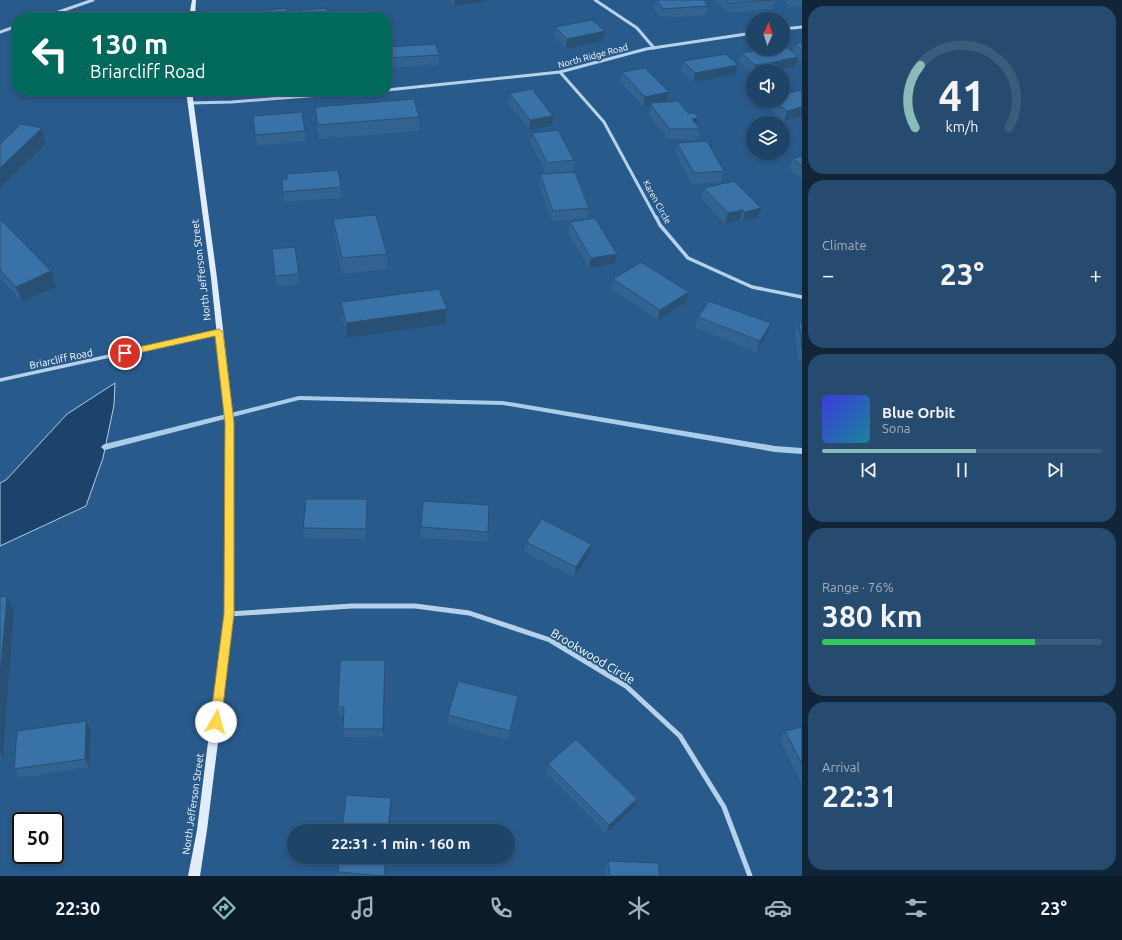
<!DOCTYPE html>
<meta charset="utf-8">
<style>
body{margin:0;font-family:Ubuntu,sans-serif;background:#264b6e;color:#f1f3f6;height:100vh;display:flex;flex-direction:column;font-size:15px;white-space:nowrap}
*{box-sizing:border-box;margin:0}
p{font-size:13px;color:#a1b0c0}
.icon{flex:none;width:22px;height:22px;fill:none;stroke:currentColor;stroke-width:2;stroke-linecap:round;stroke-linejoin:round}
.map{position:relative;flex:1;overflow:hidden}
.drawer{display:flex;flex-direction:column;gap:6px;padding:6px;background:#102539;width:320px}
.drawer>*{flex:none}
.top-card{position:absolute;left:12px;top:12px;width:380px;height:84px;border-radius:16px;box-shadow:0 2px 6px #0003,0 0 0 1px #3c5c7c;background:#00695c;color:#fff;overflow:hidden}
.needle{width:26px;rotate:3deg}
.controls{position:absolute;left:746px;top:12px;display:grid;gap:8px}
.controls a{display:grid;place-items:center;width:44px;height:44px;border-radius:50%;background:#1e4468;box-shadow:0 2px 6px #0003,0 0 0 1px #3c5c7c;font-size:20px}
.speed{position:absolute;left:12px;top:812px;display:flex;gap:8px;font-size:20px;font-weight:700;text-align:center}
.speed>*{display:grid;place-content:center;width:52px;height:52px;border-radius:50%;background:#1e4468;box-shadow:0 2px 6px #0003,0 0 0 1px #3c5c7c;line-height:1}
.speed .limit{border:2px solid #111;border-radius:6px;background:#fff;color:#111}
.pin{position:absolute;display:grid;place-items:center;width:34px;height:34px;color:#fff;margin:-17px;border:2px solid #fff;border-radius:50%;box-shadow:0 1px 4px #0007}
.me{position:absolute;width:44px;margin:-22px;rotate:7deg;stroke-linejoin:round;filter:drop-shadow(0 0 3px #0008)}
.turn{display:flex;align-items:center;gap:14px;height:84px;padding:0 12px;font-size:18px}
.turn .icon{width:52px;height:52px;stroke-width:2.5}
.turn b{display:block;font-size:28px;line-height:34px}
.big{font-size:30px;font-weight:700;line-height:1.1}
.drawer .widget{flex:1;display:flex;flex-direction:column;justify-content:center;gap:6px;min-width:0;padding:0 14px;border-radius:16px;background:#264b6e}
.drawer .dial{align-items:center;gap:0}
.dial svg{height:104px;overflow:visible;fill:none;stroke:#3c5c7c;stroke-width:7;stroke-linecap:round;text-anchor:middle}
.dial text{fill:#f1f3f6;stroke:none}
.song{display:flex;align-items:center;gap:12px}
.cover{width:48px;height:48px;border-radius:6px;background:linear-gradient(135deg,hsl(240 70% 55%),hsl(190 70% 35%))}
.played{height:4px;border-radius:2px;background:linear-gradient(90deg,#8bbbb9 55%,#3c5c7c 55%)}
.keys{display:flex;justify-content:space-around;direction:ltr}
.heat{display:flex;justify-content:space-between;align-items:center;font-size:22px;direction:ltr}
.charge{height:6px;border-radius:3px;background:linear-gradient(90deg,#34c759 76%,#3c5c7c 0)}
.trip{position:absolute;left:287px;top:824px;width:228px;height:40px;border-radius:20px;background:#1e4468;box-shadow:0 2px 6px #0003,0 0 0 1px #3c5c7c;font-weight:700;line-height:40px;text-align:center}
.tab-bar{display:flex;height:64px;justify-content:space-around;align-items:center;background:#0c1b2a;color:#a1b0c0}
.tab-bar .icon{width:28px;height:28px}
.tab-bar .on{color:#8bbbb9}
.tab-bar b{font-size:18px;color:#f1f3f6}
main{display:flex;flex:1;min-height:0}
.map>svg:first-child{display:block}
.water{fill:#1c446b;stroke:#abcdea}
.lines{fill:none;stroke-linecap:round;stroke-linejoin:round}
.stream{fill:#abcdea;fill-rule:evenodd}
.street-far2{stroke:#b6d1ea;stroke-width:3}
.street-far1{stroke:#b6d1ea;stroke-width:3.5}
.street{stroke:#b6d1ea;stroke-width:5}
.secondary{fill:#e1edf8;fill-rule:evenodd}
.wall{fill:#316290}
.shaded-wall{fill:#285075}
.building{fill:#3972a7;stroke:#285075}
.route{fill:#ffd54a;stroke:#a68a30}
.labels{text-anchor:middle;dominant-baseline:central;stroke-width:4;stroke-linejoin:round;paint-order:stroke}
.far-street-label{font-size:9px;fill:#fff;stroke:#285a8b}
.street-label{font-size:10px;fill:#fff;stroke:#285a8b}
.near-street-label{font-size:12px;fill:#fff;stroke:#285a8b}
</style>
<main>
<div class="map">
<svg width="802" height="876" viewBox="0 0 802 876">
<rect width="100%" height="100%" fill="#285a8b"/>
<path class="water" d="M115 383 114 405 103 458 86 506 0 546V483L6 480 67 414Z"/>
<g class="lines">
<path class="stream" d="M299 396 503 401 775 446 802 448V454L775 452 503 405 299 400 105 450 103 449 101 447 103 445 105 444Z"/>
<g class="street-far2">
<path d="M595 0 637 28 654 48"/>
<path d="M44 17 93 0"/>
<path d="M783 29 802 27"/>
<path d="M0 32 17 26"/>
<path d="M560 72 604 122 656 218"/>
<path d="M387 90 560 72 646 49 753 33"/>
<path d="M190 103 232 102 372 91"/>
</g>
<g class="street-far1">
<path d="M656 217 660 225 688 258 752 287 802 297"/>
<path d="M0 380 219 332"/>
</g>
<path class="street" d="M229 614 352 606H415L469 613 550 640 626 686 680 736 724 807 750 876"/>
<g class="secondary">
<path d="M192 0H196L195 17H189Z"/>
<path d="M186 91H192L217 278 234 423V614L207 830 200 876H188L197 830 224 614 226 423 211 278Z"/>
</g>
</g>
<g class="wall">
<path d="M449 0H495L454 6Z"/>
<path d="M656 0H704L708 6 706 15 661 18 654 8Z"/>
<path d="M718 0H775L772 9 727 13 717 2Z"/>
<path d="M784 0H802V6L790 7Z"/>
<path d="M287 13 328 15V17H266Z"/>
<path d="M555 27 605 31 603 41 566 49 554 37Z"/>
<path d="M802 43V62L798 58 795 67 779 70V71H753V75L739 62 742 53H792L795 44Z"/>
<path d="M387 47 439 55V65L387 68Z"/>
<path d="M683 61 735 75 693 82 681 71Z"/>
<path d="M622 72 669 92 667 102 699 118 697 125 700 129 697 140 666 139 665 135 651 118 649 113 651 105 643 107 620 82Z"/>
<path d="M802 90V116L784 121 767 107 769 101H783Z"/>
<path d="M509 93 552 126 529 130 508 103Z"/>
<path d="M315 107 419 117V131L319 139 316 122Z"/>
<path d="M253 116 305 131 306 141 257 146Z"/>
<path d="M532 133 574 160 573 171 546 174 531 143Z"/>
<path d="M677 143 724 171 721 182 691 184 675 153Z"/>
<path d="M802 156V179L789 169 793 158Z"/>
<path d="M540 174 589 208 587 218 552 221 539 185Z"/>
<path d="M282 179 341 187V198L284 202Z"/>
<path d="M734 181 758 218 742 222 740 220 725 224 701 198 704 188Z"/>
<path d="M0 219 56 287 22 302 0 279Z"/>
<path d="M333 219 387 254V269L342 274 334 234Z"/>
<path d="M570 222 617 254 615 264 589 268 568 232Z"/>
<path d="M295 247 300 284 276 287 272 249Z"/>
<path d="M613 279 686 302 658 320 611 289Z"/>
<path d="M341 302 447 309 446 324 347 338 342 318Z"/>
<path d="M698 317 771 323 767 334 756 352 695 328Z"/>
<path d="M799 322H802V361L798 360 795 332Z"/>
<path d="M367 510 366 539 304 538 303 528Z"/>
<path d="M421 527 488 532 487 542 420 538Z"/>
<path d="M526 542 591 544 589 554 574 577 524 552Z"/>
<path d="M7 596 14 611 3 758 0 759V597Z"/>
<path d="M385 660 384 738 344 737 343 729V716H339L338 707Z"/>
<path d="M518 696 508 740 448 724V715Z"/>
<path d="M802 727V784L780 740 785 731Z"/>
<path d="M91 730 89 767 19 778 14 769Z"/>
<path d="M548 764 634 807 606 833 546 773Z"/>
<path d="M339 857H387L385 876H338V872Z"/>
<path d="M608 861 660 876H606L605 869Z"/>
</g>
<g class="shaded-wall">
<path d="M454 0H495L454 6Z"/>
<path d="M605 31 603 41 566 49 567 39Z"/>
<path d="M798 57 795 67 779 70V71H754L755 65 781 60Z"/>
<path d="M738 65 735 75 693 82 695 73Z"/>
<path d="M669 92 667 102 651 103V105L643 107 645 97Z"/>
<path d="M802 107V116L784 121 787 111Z"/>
<path d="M553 116 552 126 529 130 530 120Z"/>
<path d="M699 118 696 128 692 119Z"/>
<path d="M42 128 46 143 0 188V168Z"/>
<path d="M761 208 758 218 742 222 745 212Z"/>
<path d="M743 210 740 220 725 224 728 213Z"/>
<path d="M617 254 615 264 589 268 591 258Z"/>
<path d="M51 271 56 287 22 302 16 287Z"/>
<path d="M689 292 686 302 658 320 660 310Z"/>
<path d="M447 309 446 324 347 338 346 323Z"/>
<path d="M771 323 767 334 756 352 760 341Z"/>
<path d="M367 499V510L366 539V529Z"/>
<path d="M591 544 589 554 574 577 576 567Z"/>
<path d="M7 596 14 611 3 758 0 754V678Z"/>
<path d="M385 660V669L384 738 383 729Z"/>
<path d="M86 721 91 730 89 767 85 759Z"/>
<path d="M391 798 392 807 389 831H388Z"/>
<path d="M637 799 634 807 606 833 609 825Z"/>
<path d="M386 857H387L385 876H384Z"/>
</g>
<g class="building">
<path d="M657 0H704L708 6 663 9Z"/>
<path d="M726 0H773L729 3Z"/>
<path d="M287 8V13L306 12V17H266V10Z"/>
<path d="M327 8 328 15 306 16V12L301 13 300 10Z"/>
<path d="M592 20 605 31 567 39 555 27Z"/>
<path d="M802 43V50L795 44Z"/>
<path d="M436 44 439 55 387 58V47Z"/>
<path d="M783 46H785L798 57 781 60 782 61 755 65 742 53 766 49H783Z"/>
<path d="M726 54 738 65 695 73 683 61Z"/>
<path d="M645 68 669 92 645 97 622 72Z"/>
<path d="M532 89 553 116 530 120 509 93Z"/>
<path d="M802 90V107L787 111 775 101H783V94Z"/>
<path d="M414 99 419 117 318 125 315 107Z"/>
<path d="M678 101 688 113H694L699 118 692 119 700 129H668L667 125 653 108 651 103Z"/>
<path d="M302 112 305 131 255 135 253 116Z"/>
<path d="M21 124 42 128 0 168V144Z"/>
<path d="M558 130 574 160 547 163 532 133Z"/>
<path d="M707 141 724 171 694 173 677 143Z"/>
<path d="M802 156V166L793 158Z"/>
<path d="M338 170 341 187 283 192 282 179H287V174Z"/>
<path d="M575 172 589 208 553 211 540 174Z"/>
<path d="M734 181 761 208 745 212 743 210 728 213 704 188Z"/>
<path d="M376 215 387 254 342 258 333 219Z"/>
<path d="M595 218 617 254 591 258 570 222Z"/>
<path d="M0 219 51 271 16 287 0 270Z"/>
<path d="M295 247 299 274 275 276 272 249Z"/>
<path d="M641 262 689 292 660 310 613 279Z"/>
<path d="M439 289 447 309 346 323 341 302Z"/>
<path d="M709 301 771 323 760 341 698 317Z"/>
<path d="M799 322H802V349Z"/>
<path d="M306 499H367L366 529 303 528Z"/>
<path d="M423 501 489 505 488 532 421 527Z"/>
<path d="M542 519 591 544 576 567 526 542Z"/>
<path d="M7 596 0 678V597Z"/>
<path d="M340 660H385L383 729H343L344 707H338Z"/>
<path d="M458 681 518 696 510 731 448 715Z"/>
<path d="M86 721 85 759 14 769 17 731Z"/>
<path d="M802 727V764L785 731Z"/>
<path d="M576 739 637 799 609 825 548 764Z"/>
<path d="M346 795 391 798 388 831H342Z"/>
<path d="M339 857H386L384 876 338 872Z"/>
<path d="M608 861 658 863 660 876H610Z"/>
</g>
<path class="route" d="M219 329 223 332 234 423V614L221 722 220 726 216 727 212 726 210 722 224 614 225 423 215 336 125 356 121 353 125 350Z"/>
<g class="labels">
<g class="far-street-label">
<text transform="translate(593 56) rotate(-15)">North Ridge Road</text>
<text transform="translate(657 202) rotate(61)">Karen Circle</text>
</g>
<g class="street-label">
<text transform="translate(201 270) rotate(-97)">North Jefferson Street</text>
<text transform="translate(61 359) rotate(-12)">Briarcliff Road</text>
<text transform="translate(193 804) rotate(-82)">North Jefferson Street</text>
</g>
<g class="near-street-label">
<text transform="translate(593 656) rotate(31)">Brookwood Circle</text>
</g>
</g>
</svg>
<div class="controls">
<a><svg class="needle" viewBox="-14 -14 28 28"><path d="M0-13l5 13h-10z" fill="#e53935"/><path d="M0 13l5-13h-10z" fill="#a1b0c0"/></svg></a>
<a><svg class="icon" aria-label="sound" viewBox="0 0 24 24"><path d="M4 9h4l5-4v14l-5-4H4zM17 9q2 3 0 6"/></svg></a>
<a><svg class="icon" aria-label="layers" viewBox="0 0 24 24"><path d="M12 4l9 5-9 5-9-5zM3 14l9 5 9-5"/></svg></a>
</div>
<div class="speed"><div class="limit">50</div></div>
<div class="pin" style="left:125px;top:353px;background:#d93025"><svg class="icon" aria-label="arrive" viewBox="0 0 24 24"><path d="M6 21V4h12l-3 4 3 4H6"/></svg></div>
<svg class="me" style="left:216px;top:722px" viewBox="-20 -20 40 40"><circle r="19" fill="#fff"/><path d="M0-13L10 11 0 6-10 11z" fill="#ffd54a"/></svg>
<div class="trip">22:31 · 1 min · 160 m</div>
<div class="top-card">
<div class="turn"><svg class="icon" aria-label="left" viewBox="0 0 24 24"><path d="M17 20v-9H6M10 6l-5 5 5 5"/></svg><div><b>130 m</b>Briarcliff Road</div></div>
</div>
</div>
<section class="drawer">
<div class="widget dial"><svg viewBox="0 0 100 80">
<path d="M14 69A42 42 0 1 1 86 69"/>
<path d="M14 69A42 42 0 0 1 18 21" stroke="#8bbbb9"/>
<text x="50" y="56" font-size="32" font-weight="700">41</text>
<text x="50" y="72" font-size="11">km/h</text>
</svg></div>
<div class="widget"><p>Climate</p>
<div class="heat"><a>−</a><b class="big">23°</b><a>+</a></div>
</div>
<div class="widget">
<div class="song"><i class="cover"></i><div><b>Blue Orbit</b><p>Sona</p></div></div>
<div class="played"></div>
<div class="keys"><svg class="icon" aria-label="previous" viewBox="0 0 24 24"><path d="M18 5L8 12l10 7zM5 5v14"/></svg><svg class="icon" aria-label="pause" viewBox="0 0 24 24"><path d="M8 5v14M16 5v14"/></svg><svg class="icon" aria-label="next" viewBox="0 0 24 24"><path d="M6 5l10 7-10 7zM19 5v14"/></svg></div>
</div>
<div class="widget"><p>Range · 76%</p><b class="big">380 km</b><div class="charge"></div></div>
<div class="widget"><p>Arrival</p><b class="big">22:31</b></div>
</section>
</main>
<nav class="tab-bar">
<b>22:30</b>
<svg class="icon on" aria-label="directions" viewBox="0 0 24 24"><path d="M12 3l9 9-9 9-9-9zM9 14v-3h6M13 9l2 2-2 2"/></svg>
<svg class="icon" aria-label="music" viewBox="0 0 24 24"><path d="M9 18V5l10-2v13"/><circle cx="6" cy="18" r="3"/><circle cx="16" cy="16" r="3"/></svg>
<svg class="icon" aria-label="phone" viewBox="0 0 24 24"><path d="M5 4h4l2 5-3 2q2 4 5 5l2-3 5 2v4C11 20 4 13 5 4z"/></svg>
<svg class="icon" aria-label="climate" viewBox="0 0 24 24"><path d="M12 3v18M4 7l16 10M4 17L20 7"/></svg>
<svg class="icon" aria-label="car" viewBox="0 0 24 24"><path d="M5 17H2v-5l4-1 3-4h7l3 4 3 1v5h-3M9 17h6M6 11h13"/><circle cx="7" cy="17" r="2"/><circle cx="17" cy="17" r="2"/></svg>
<svg class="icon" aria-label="filters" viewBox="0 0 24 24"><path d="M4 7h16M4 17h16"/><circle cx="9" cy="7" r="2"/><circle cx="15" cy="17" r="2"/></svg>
<b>23°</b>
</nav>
